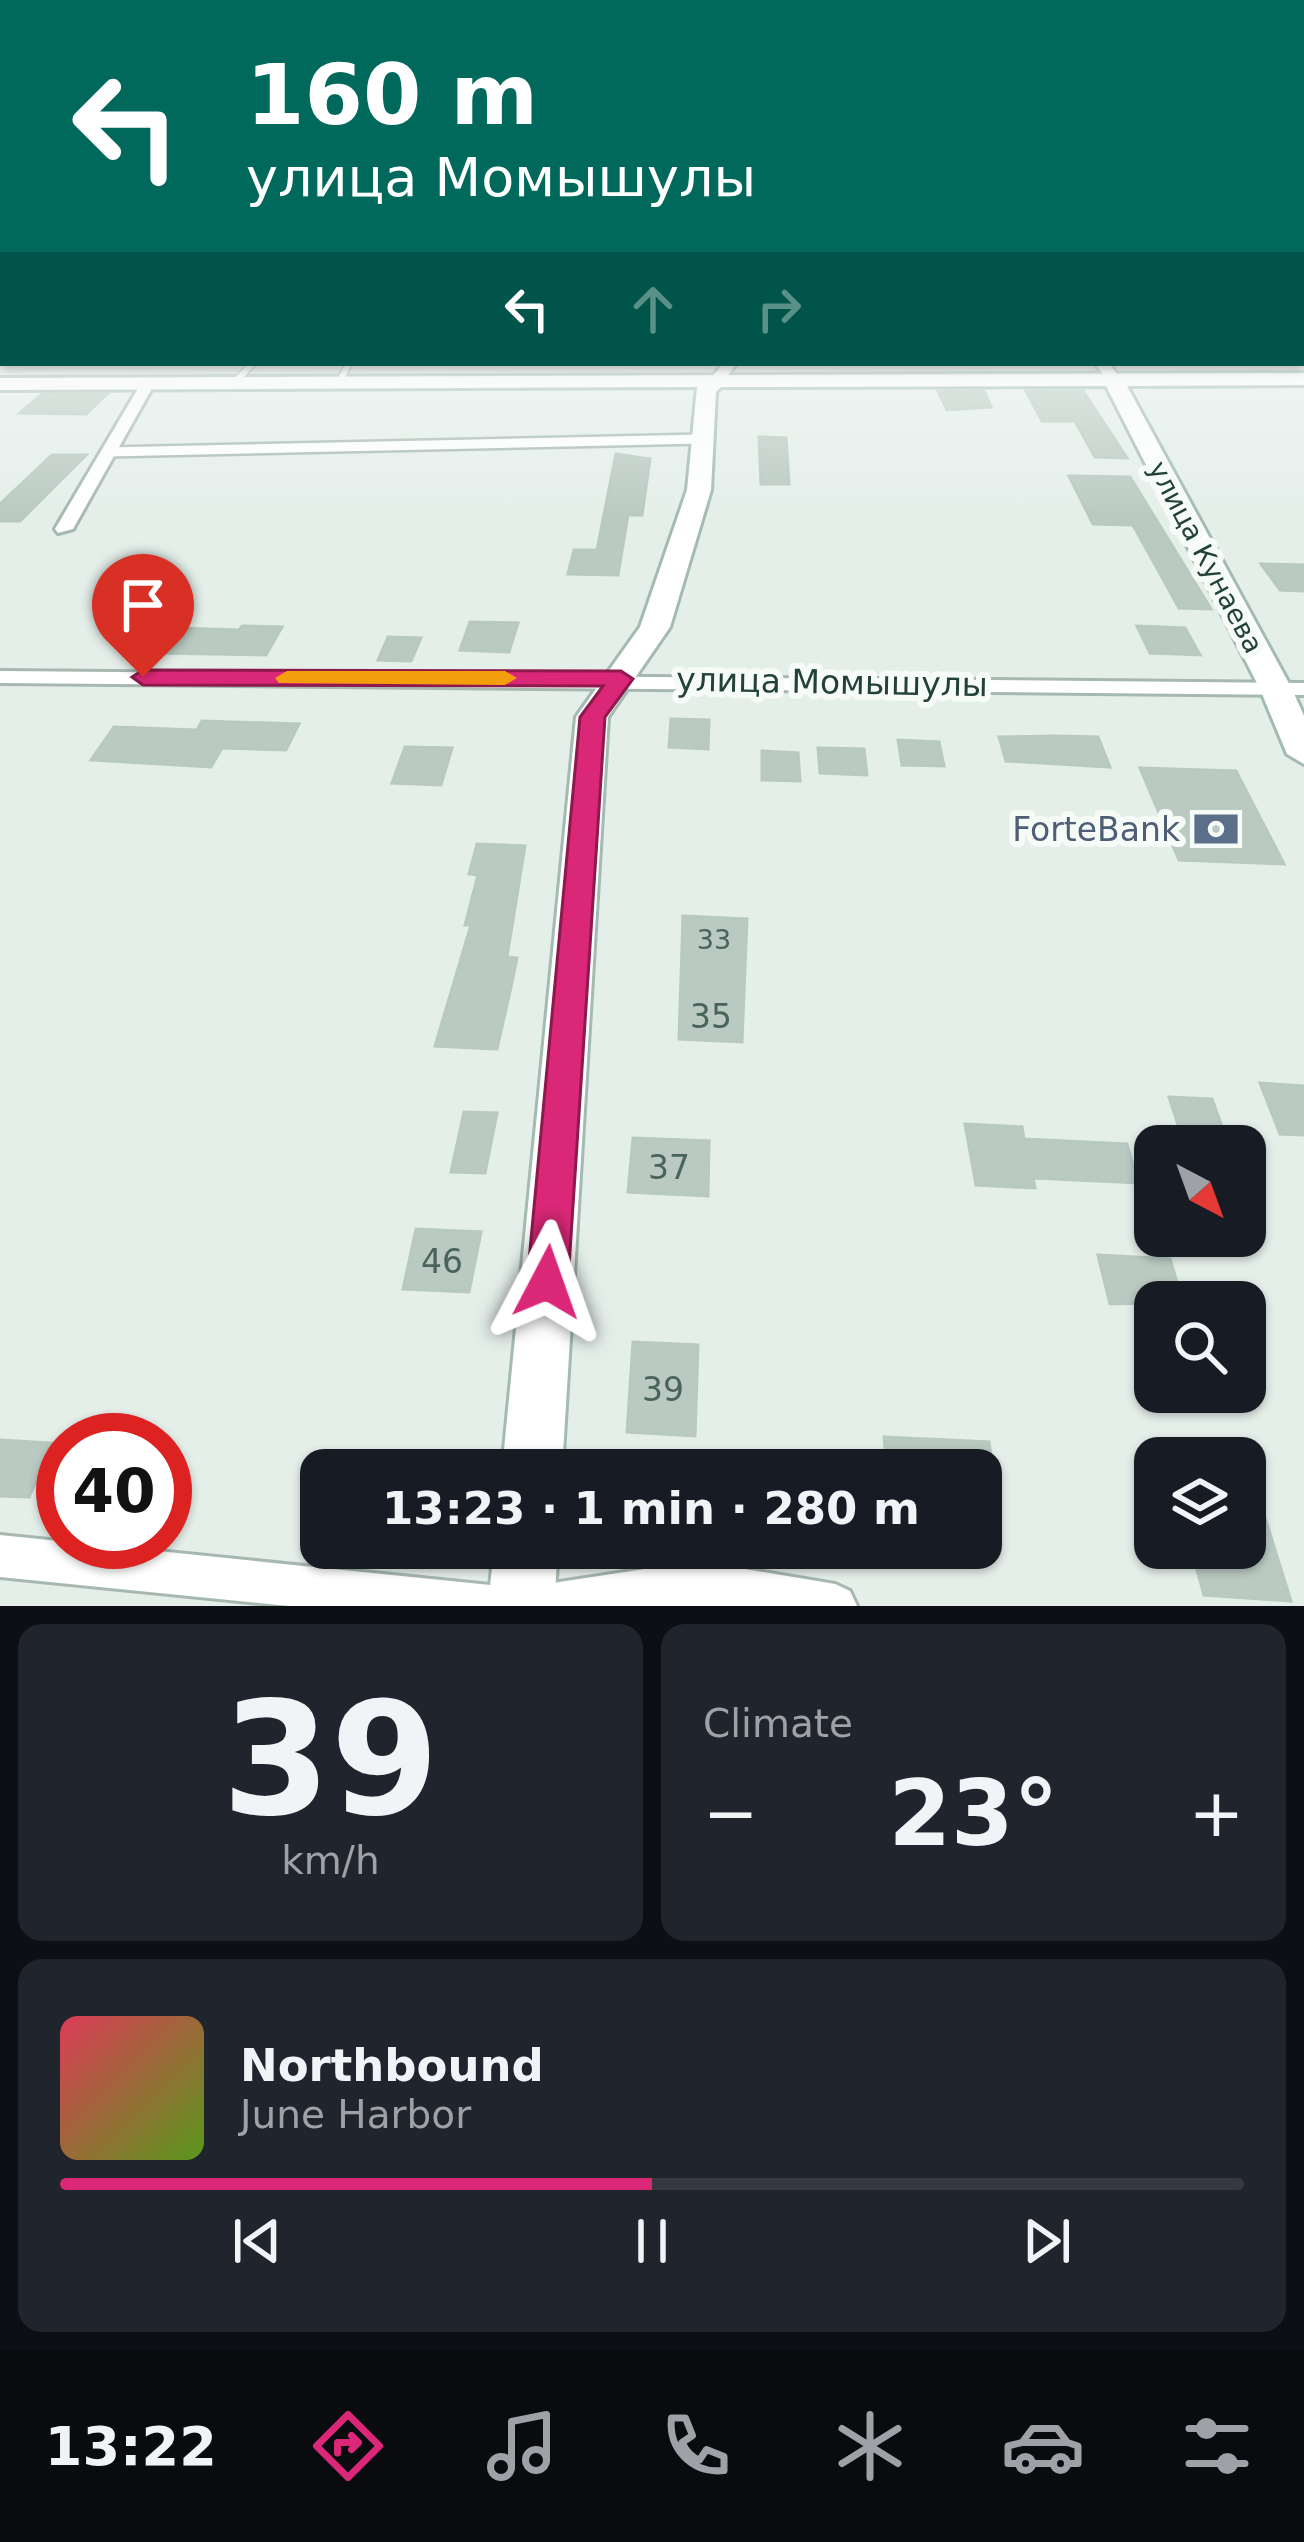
<!DOCTYPE html>
<meta charset="utf-8">
<style>
body{margin:0;font-family:"DejaVu Sans",sans-serif;background:#20242c;color:#f1f3f6;height:100vh;display:flex;flex-direction:column;font-size:45px;white-space:nowrap}
*{box-sizing:border-box;margin:0}
p{font-size:39px;color:#9ea1a6}
.icon{flex:none;width:66px;height:66px;fill:none;stroke:currentColor;stroke-width:2;stroke-linecap:round;stroke-linejoin:round}
.map{position:relative;height:1606px;overflow:hidden}
.side{display:flex;flex-direction:column;gap:18px;padding:18px;background:#0d0f14;flex:1}
.side>*{flex:none}
.hud{position:absolute;left:0px;top:0px;width:1305px;height:366px;box-shadow:0 3px 9px #0004;background:#00695c;color:#fff;overflow:hidden}
.needle{width:78px;rotate:139deg}
.buttons{position:absolute;left:1134px;top:1125px;display:grid;gap:24px}
.buttons a{display:grid;place-items:center;width:132px;height:132px;border-radius:24px;background:#171b24;box-shadow:0 3px 9px #0004;font-size:60px}
.speed{position:absolute;left:36px;top:1413px;display:flex;gap:24px;font-size:60px;font-weight:700;text-align:center}
.speed>*{display:grid;place-content:center;width:156px;height:156px;border-radius:50%;background:#171b24;box-shadow:0 3px 9px #0004;line-height:1}
.speed .limit{border:18px solid #d22;background:#fff;color:#111}
.pin{position:absolute;display:grid;place-items:center;width:102px;height:102px;color:#fff;margin:-123px -51px;border-radius:50% 50% 50% 0;rotate:-45deg;box-shadow:0 0 12px #0007}
.pin .icon{rotate:45deg}
.me{position:absolute;width:132px;margin:-66px;rotate:4deg;stroke-linejoin:round;filter:drop-shadow(0 0 9px #0008)}
.turn{display:flex;align-items:center;gap:42px;height:252px;padding:0 48px;font-size:54px}
.turn .icon{width:156px;height:156px;stroke-width:2.5}
.turn b{display:block;font-size:84px;line-height:102px}
.lanes{display:flex;align-items:center;height:114px;padding:0 48px;background:#0003;justify-content:center;gap:60px;direction:ltr}
.lanes .off{opacity:.35}
.big{font-size:90px;font-weight:700;line-height:1.1}
.side .tile{flex:1;display:flex;flex-direction:column;justify-content:center;gap:18px;min-width:0;padding:0 42px;border-radius:24px;background:#20242c}
.side .dial{align-items:center;gap:0}
.dial b{font-size:156px;line-height:1}
.song{display:flex;align-items:center;gap:36px}
.cover{width:144px;height:144px;border-radius:18px;background:linear-gradient(135deg,hsl(350 70% 55%),hsl(90 70% 35%))}
.played{height:12px;border-radius:6px;background:linear-gradient(90deg,#db2777 50%,#363941 50%)}
.keys{display:flex;justify-content:space-around;direction:ltr}
.heat{display:flex;justify-content:space-between;align-items:center;font-size:66px;direction:ltr}
.side .tiles{flex:1;display:grid;gap:18px;grid-template-columns:1fr 1fr}
.tile:last-child{grid-column:span 2}
.trip{position:absolute;left:300px;top:1449px;width:702px;height:120px;border-radius:24px;background:#171b24;box-shadow:0 3px 9px #0004;font-weight:700;line-height:120px;text-align:center}
.dock{display:flex;height:192px;justify-content:space-around;align-items:center;background:#090b0e;color:#9ea1a6}
.dock .icon{width:84px;height:84px}
.dock .current{color:#db2777}
.dock b{font-size:54px;color:#f1f3f6}
.map>svg:first-child{display:block}
.building{fill:#bacac2;stroke:#b7c9c0;stroke-width:3}
.lines{fill:none;stroke-linecap:round;stroke-linejoin:round}
.lane-far1-casing{stroke:#a7b8b1;stroke-width:9}
.lane-casing{stroke:#a7b8b1;stroke-width:14}
.street-casing{stroke:#a7b8b1;stroke-width:6}
.secondary-casing{stroke:#a3bbb1;stroke-width:6}
.lane-far1{stroke:#fff;stroke-width:6}
.lane{stroke:#fff;stroke-width:9}
.street{fill:#fff;fill-rule:evenodd}
.secondary{fill:#fff;fill-rule:evenodd}
.route{fill:#db2777;stroke:#8e194d;stroke-width:3}
.slow{fill:#f59e0b}
.labels{text-anchor:middle;dominant-baseline:central;stroke-width:12;stroke-linejoin:round;paint-order:stroke}
.far-street-label{font-size:27px;fill:#234237;stroke:#f6fbf8}
.number-label{font-size:27px;fill:#49645a}
.street-label{font-size:33px;fill:#234237;stroke:#f6fbf8}
.service-label{font-size:33px;fill:#4e5e75;stroke:#f6fbf8;text-anchor:end}
.near-number-label{font-size:33px;fill:#49645a}
</style>
<div class="map">
<svg width="1304" height="1606" viewBox="0 0 1304 1606">
<rect width="100%" height="100%" fill="#e5efea"/>
<g class="building">
<path d="M938 391H984L991 407 947 410Z"/>
<path d="M1026 391H1083L1127 458 1095 457 1075 421H1042Z"/>
<path d="M42 394H107L86 414 20 413Z"/>
<path d="M759 437 786 438 789 484H761Z"/>
<path d="M616 454 650 459 642 515H628L618 575 568 574 574 550H597Z"/>
<path d="M52 455H86L20 521H0V504Z"/>
<path d="M1069 476 1130 477 1211 609 1179 608 1133 525 1093 524Z"/>
<path d="M1261 564 1304 565V591L1280 590Z"/>
<path d="M470 622 518 623 509 652 460 650Z"/>
<path d="M242 626 282 627 266 655 158 653 176 628 239 630Z"/>
<path d="M1137 626 1185 628 1200 655 1150 653Z"/>
<path d="M388 637 421 638 411 661 378 660Z"/>
<path d="M671 719 709 720 708 749 669 747Z"/>
<path d="M202 721 299 724 286 750 222 748 211 767 91 760 114 727 197 730Z"/>
<path d="M1055 736 1098 737 1110 767 1006 761 999 737Z"/>
<path d="M898 740 939 742 944 766 902 765Z"/>
<path d="M405 747 452 748 441 785 392 783Z"/>
<path d="M818 748 864 749 867 775 820 773Z"/>
<path d="M762 751 798 753 800 781 762 780Z"/>
<path d="M1140 768 1236 771 1284 864 1179 860Z"/>
<path d="M477 844 525 846 507 957 517 958 511 987 497 1049 435 1046 471 925H465L478 875 469 874Z"/>
<path d="M683 916 747 919 742 1042 679 1039Z"/>
<path d="M1260 1083 1304 1086V1135L1280 1134Z"/>
<path d="M1169 1097 1212 1099 1229 1146H1185Z"/>
<path d="M464 1112 497 1113 485 1173 451 1172Z"/>
<path d="M965 1124 1022 1127 1024 1139 1127 1144 1138 1183 1033 1178 1035 1188 976 1185Z"/>
<path d="M633 1138 709 1141 708 1196 628 1192Z"/>
<path d="M416 1229 481 1232 469 1292 403 1289Z"/>
<path d="M1098 1255 1170 1259 1183 1302 1110 1304Z"/>
<path d="M633 1342 698 1345 695 1436 627 1432Z"/>
<path d="M884 1437 989 1442 993 1470H887Z"/>
<path d="M0 1440 53 1443 29 1497 0 1496Z"/>
<path d="M1251 1473 1291 1601 1204 1595 1191 1548H1245V1474Z"/>
</g>
<g class="lines">
<g class="lane-far1-casing">
<g id="lane-far1">
<path d="M340 381 349 363"/>
<path d="M235 382 253 363"/>
</g>
</g>
<g class="lane-casing">
<path id="lane" d="M108 452 702 439"/>
</g>
<g class="street-casing">
<g id="street">
<rect x="1302" y="295" width="2" height="6"/>
<path d="M723 363H737L722 383H712L710 380Z"/>
<path d="M1095 363H1109L1121 381 1119 384H1109Z"/>
<path d="M143 380 155 383 73 529 58 533 55 529Z"/>
<path d="M0 671 1304 683V695L0 683Z"/>
<path d="M0 1535 520 1588 697 1561 835 1584 850 1591 857 1606H289L0 1577Z"/>
</g>
</g>
<g class="secondary-casing">
<g id="secondary">
<path d="M1304 373V385L1127 386 1292 689 1304 716V764L1287 754 1260 689 1106 386 721 387 716 392 711 490 670 627 608 717 562 1470H502L576 717 640 627 687 490 697 387 0 390V378Z"/>
<path d="M494 1548H558L554 1606H488Z"/>
</g>
</g>
<use href="#lane-far1" class="lane-far1"/>
<use href="#lane" class="lane"/>
<use href="#street" class="street"/>
<use href="#secondary" class="secondary"/>
</g>
<linearGradient id="sky" x2="0" y2="1"><stop stop-color="#83bfe0"/><stop offset="0.56" stop-color="#f3f8f6"/><stop offset="1" stop-color="#f3f8f6" stop-opacity="0"/></linearGradient>
<rect width="1304" height="516" fill="url(#sky)"/>
<path class="route" d="M621 671 633 679 605 717 568 1282 562 1295 547 1301 533 1295 527 1282 580 717 603 686 143 685 132 677 143 670Z"/>
<path class="slow" d="M287 671H505L517 678 505 685 279 683 275 678Z"/>
<defs>
<g id="bank-bare" transform="scale(3.6)"><path d="M-6-4H6V4H-6ZM0-2.3a2.3 2.3 0 1 0 0 4.6a2.3 2.3 0 1 0 0-4.6Z" fill="#5c6f8a" stroke="#f6fbf8" stroke-width="2.5" paint-order="stroke"/></g>
</defs>
<g fill-rule="evenodd">
<use href="#bank-bare" x="1216" y="829"/>
</g>
<g class="labels">
<g class="far-street-label">
<text transform="translate(1206 557) rotate(62)">улица Кунаева</text>
</g>
<g class="number-label">
<text x="714" y="939">33</text>
</g>
<g class="street-label">
<text transform="translate(832 682) rotate(1)">улица Момышулы</text>
</g>
<g class="service-label">
<text x="1180" y="829">ForteBank</text>
</g>
<g class="near-number-label">
<text x="711" y="1016">35</text>
<text x="669" y="1167">37</text>
<text x="442" y="1261">46</text>
<text x="663" y="1389">39</text>
</g>
</g>
</svg>
<div class="buttons">
<a><svg class="needle" viewBox="-14 -14 28 28"><path d="M0-13l5 13h-10z" fill="#e53935"/><path d="M0 13l5-13h-10z" fill="#9ea1a6"/></svg></a>
<a><svg class="icon" aria-label="search" viewBox="0 0 24 24"><circle cx="10" cy="10" r="6"/><path d="M15 15l6 6"/></svg></a>
<a><svg class="icon" aria-label="layers" viewBox="0 0 24 24"><path d="M12 4l9 5-9 5-9-5zM3 14l9 5 9-5"/></svg></a>
</div>
<div class="speed"><div class="limit">40</div></div>
<div class="pin" style="left:143px;top:677px;background:#d93025"><svg class="icon" aria-label="arrive" viewBox="0 0 24 24"><path d="M6 21V4h12l-3 4 3 4H6"/></svg></div>
<svg class="me" style="left:547px;top:1282px" viewBox="-20 -20 40 40"><path d="M0-17L14 15 0 8-14 15z" fill="#db2777" stroke="#fff" stroke-width="4"/></svg>
<div class="trip">13:23 · 1 min · 280 m</div>
<div class="hud">
<div class="turn"><svg class="icon" aria-label="left" viewBox="0 0 24 24"><path d="M17 20v-9H6M10 6l-5 5 5 5"/></svg><div><b>160 m</b>улица Момышулы</div></div>
<div class="lanes"><svg class="icon" aria-label="left" viewBox="0 0 24 24"><path d="M17 20v-9H6M10 6l-5 5 5 5"/></svg><svg class="icon off" aria-label="ahead" viewBox="0 0 24 24"><path d="M12 20V5M6 11l6-6 6 6"/></svg><svg class="icon off" aria-label="right" viewBox="0 0 24 24"><path d="M7 20v-9h11M14 6l5 5-5 5"/></svg></div>
</div>
</div>
<section class="side">
<div class="tiles">
<div class="tile dial"><b>39</b><p>km/h</p></div>
<div class="tile"><p>Climate</p>
<div class="heat"><a>−</a><b class="big">23°</b><a>+</a></div>
</div>
<div class="tile">
<div class="song"><i class="cover"></i><div><b>Northbound</b><p>June Harbor</p></div></div>
<div class="played"></div>
<div class="keys"><svg class="icon" aria-label="previous" viewBox="0 0 24 24"><path d="M18 5L8 12l10 7zM5 5v14"/></svg><svg class="icon" aria-label="pause" viewBox="0 0 24 24"><path d="M8 5v14M16 5v14"/></svg><svg class="icon" aria-label="next" viewBox="0 0 24 24"><path d="M6 5l10 7-10 7zM19 5v14"/></svg></div>
</div>
</div>
</section>
<nav class="dock">
<b>13:22</b>
<svg class="icon current" aria-label="directions" viewBox="0 0 24 24"><path d="M12 3l9 9-9 9-9-9zM9 14v-3h6M13 9l2 2-2 2"/></svg>
<svg class="icon" aria-label="music" viewBox="0 0 24 24"><path d="M9 18V5l10-2v13"/><circle cx="6" cy="18" r="3"/><circle cx="16" cy="16" r="3"/></svg>
<svg class="icon" aria-label="phone" viewBox="0 0 24 24"><path d="M5 4h4l2 5-3 2q2 4 5 5l2-3 5 2v4C11 20 4 13 5 4z"/></svg>
<svg class="icon" aria-label="climate" viewBox="0 0 24 24"><path d="M12 3v18M4 7l16 10M4 17L20 7"/></svg>
<svg class="icon" aria-label="car" viewBox="0 0 24 24"><path d="M5 17H2v-5l4-1 3-4h7l3 4 3 1v5h-3M9 17h6M6 11h13"/><circle cx="7" cy="17" r="2"/><circle cx="17" cy="17" r="2"/></svg>
<svg class="icon" aria-label="filters" viewBox="0 0 24 24"><path d="M4 7h16M4 17h16"/><circle cx="9" cy="7" r="2"/><circle cx="15" cy="17" r="2"/></svg>
</nav>
